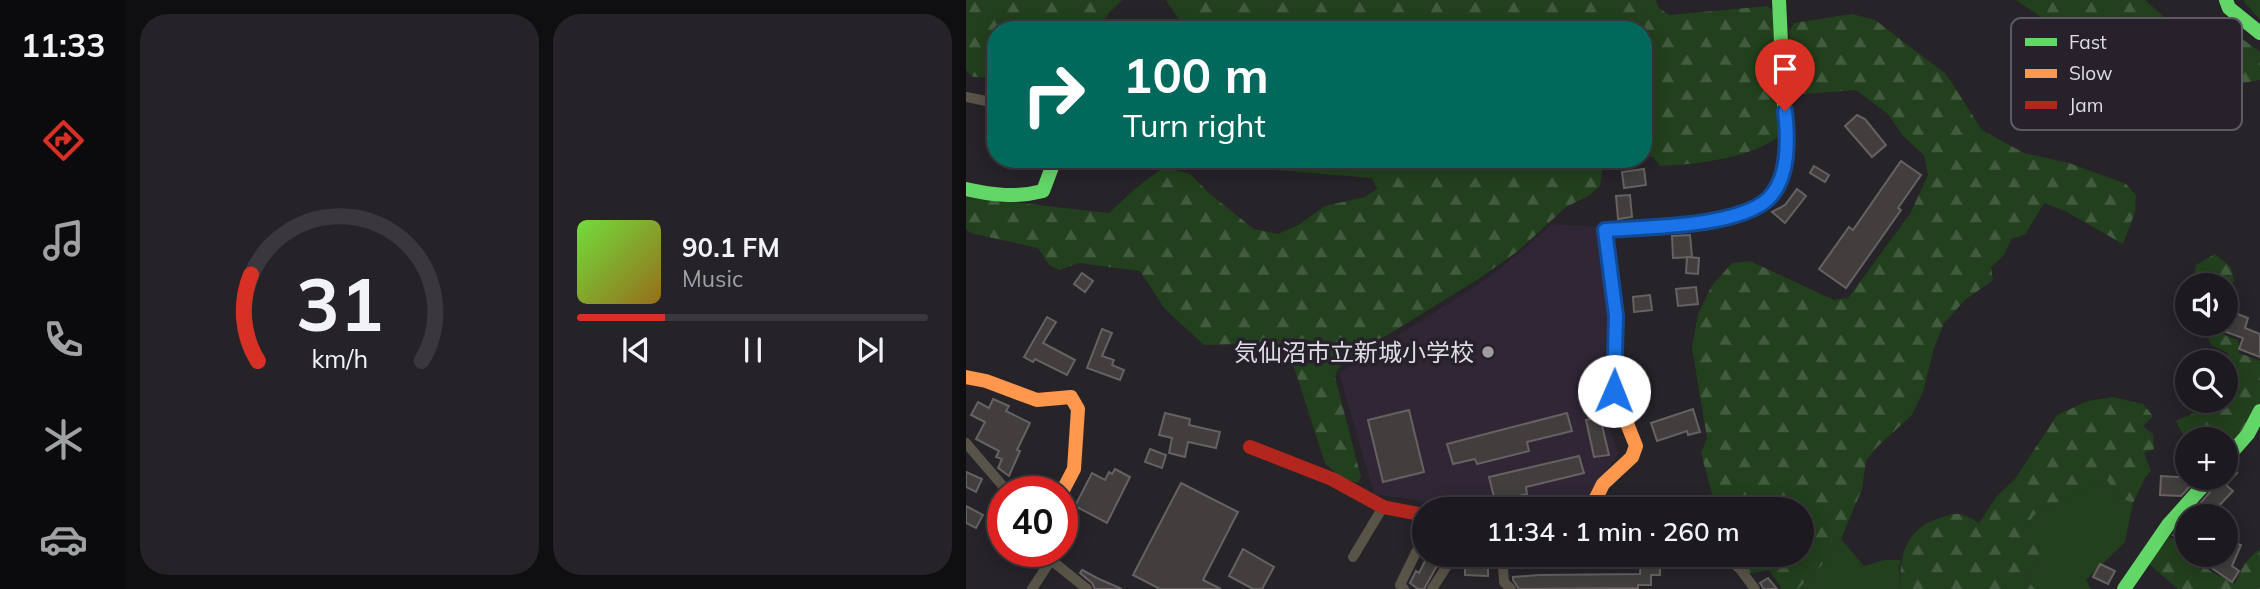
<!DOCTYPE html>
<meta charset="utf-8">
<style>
body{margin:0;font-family:Mulish,"Noto Sans JP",sans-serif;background:#252328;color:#f1f3f6;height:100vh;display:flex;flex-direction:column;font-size:26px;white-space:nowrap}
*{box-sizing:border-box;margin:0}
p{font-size:23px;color:#a0a1a4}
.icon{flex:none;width:38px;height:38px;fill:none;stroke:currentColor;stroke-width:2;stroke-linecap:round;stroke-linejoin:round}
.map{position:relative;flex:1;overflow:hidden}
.panel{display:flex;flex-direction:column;gap:14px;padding:14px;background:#0f0e11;width:840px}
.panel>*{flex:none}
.guide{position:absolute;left:21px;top:21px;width:665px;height:147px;border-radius:28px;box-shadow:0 4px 18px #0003,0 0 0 2px #3a383d;background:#00695c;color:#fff;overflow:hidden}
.controls{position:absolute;left:1209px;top:273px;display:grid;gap:14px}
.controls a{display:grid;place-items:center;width:63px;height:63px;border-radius:50%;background:#1c1a1f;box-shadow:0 4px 18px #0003,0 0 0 2px #3a383d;font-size:35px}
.speed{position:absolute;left:21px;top:476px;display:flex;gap:14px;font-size:35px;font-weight:700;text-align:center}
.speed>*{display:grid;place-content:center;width:91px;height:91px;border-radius:50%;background:#1c1a1f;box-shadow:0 4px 18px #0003,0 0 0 2px #3a383d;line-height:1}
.speed .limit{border:10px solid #d22;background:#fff;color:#111}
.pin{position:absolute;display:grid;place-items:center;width:60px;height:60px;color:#fff;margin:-72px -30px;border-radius:50% 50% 50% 0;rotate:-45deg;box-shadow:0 0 7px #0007}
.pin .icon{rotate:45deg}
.me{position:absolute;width:77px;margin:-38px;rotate:1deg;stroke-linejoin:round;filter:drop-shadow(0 0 5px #0008)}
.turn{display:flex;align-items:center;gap:24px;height:147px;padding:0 21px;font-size:32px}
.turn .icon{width:91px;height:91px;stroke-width:2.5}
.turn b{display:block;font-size:49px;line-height:60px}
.panel .card{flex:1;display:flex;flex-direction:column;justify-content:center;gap:10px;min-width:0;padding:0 24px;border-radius:28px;background:#252328}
.panel .dial{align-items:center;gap:0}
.dial svg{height:182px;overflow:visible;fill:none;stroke:#3a383d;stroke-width:7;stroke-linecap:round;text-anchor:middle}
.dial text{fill:#f1f3f6;stroke:none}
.song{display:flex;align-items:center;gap:21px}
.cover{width:84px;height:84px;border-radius:10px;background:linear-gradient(135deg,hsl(100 70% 55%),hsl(40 70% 35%))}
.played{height:7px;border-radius:4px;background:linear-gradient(90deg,#d93025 25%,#3a383d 25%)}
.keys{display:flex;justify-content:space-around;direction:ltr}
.panel .tiles{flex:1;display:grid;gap:14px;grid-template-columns:repeat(2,1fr)}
.trip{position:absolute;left:446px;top:497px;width:402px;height:70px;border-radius:35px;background:#1c1a1f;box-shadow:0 4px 18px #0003,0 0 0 2px #3a383d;font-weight:600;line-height:70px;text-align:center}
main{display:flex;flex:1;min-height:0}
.tab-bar{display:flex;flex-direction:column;width:126px;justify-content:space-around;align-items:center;background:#0b0a0c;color:#a0a1a4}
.tab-bar .icon{width:49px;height:49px}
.tab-bar .on{color:#d93025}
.tab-bar b{font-size:32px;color:#f1f3f6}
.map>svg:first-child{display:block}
.built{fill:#302635}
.green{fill:#22401d}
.forest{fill:url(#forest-firs)}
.building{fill:#423e3e;stroke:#666262;stroke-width:2}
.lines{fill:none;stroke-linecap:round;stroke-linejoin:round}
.street{stroke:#585448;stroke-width:10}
.fast{stroke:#63d668;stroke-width:14}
.slow{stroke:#ff974d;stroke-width:14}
.jam{stroke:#b3261e;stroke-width:14}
.route-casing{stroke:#114b97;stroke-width:18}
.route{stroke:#1a73e8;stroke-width:12}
.poi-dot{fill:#9f9ba2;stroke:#27212b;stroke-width:2.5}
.labels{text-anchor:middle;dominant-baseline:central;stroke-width:7;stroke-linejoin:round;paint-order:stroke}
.poi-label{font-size:24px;fill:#e0dce3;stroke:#27212b;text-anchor:end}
.key{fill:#27212b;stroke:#5e5962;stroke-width:2}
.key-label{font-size:19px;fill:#e0dce3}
</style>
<main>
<nav class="tab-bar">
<b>11:33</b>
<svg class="icon on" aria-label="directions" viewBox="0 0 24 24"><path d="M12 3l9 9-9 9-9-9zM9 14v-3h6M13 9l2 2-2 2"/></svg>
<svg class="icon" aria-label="music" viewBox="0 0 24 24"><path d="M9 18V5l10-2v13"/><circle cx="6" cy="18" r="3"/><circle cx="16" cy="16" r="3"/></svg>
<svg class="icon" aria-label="phone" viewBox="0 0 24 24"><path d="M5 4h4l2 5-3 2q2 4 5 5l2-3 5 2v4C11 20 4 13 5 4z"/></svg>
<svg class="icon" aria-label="climate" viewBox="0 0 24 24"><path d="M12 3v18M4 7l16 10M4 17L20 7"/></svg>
<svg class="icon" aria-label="car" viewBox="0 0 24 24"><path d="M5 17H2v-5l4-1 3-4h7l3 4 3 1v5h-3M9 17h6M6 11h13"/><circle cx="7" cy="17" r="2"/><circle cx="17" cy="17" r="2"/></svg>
</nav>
<section class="panel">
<div class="tiles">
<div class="card dial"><svg viewBox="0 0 100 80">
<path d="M14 69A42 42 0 1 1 86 69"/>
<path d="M14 69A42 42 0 0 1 11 31" stroke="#d93025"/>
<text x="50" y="56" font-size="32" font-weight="700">31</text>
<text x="50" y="72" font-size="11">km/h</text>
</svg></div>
<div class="card">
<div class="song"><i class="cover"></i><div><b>90.1 FM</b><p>Music</p></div></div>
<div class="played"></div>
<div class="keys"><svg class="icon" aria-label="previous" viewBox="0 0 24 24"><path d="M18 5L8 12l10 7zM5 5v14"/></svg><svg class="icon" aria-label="pause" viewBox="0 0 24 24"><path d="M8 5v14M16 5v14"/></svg><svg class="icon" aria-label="next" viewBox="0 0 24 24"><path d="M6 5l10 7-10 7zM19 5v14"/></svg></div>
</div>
</div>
</section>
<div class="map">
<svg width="1294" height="589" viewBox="0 0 1294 589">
<defs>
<pattern id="forest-firs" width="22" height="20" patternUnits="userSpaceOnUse" patternTransform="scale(1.75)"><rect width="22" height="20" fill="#22401d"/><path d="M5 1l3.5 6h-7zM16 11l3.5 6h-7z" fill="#425b3e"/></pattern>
</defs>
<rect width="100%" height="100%" fill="#262329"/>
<path class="built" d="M585 224 632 227 642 321 633 403 653 453 623 495 603 507 592 509H477L449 500 408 494 373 373 516 282 554 253Z"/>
<g class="green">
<path d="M1142 479 1152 497 1167 503 1159 542 1120 580 1125 589H1069L1060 579V572L1071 564 1064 521 1068 515Z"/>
<path d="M875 539 898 566 918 560H935L933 569 935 589H832L855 566Z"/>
</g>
<g class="forest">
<path d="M0 0H156L143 13 130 30H30V78L7 77 0 70Z"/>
<path d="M200 0H690L692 7 703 15 802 6 809 14 816 134C786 159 732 164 694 166L688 158 677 153V30H220Z"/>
<path d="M1050 0H1179L1207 25 1252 21 1294 52V80L1214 94 1179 122 1134 106 1089 44 1079 37V20Z"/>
<path d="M1277 0H1294V20Z"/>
<path d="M886 14 909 20 980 74 1016 130 1058 153 1103 163 1160 184 1170 195 1169 212 1157 244 1099 211 1078 203 1059 235 1045 239 1038 255 1025 267 1027 280 999 300 978 323 968 348 957 392 945 416 911 447 900 461 896 489 875 539 855 566 832 589H816L803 570 783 574 764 555H836V509H748L747 497 735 453 741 438 726 348 732 314 745 287 766 263 784 261 868 300 882 298 944 214 962 175 958 155 938 137 922 114 890 90 837 94 829 90 823 32 828 23Z"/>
<path d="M282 159H638L634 186 624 195 600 207 552 251 514 278 384 358 372 369 369 377 395 477 392 483 376 479 359 463 324 355 309 343 238 345 199 309 174 271 113 263 93 270 83 265 72 248 4 233 0 229V197L143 213 170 188 198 167 224 174 244 194 288 229 312 234 332 225 359 206 399 197 411 189 406 178 297 169Z"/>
<path d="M1249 254 1265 267 1268 281 1260 291V285H1226L1230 265Z"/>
<path d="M1237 324H1258L1259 335 1272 340 1273 353 1294 361V403L1276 436 1260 451V439H1222L1221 443 1210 421 1240 408 1238 401H1260L1262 353 1245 345Z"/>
<path d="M1147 397 1177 404 1187 416 1177 426 1187 434 1188 449 1178 453 1185 471 1179 478 1167 503 1152 497 1141 480 1068 515 1064 521 1084 548 1071 564 1060 572V579L1069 589H935C932 555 941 526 977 517 982 516 988 513 993 514 1000 515 1007 520 1013 523L1031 496 1049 479 1091 415 1122 401Z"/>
<path d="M1204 537 1219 545 1222 555H1229L1244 571 1269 584C1275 569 1280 559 1294 549V589H1212L1182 563Z"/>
</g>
<g class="building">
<path d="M891 115 899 119 920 145 906 157 879 126Z"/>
<path d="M935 161 955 175 932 208 935 210 880 288 853 269 883 227 887 230Z"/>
<path d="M848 166 863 175 859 182 844 173Z"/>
<path d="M678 169 680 185 658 188 656 172Z"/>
<path d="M831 189 840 196 819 223 806 212 819 205Z"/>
<path d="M664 195 666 217 652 219 650 196Z"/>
<path d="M724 235 726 257 707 258 706 236Z"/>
<path d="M721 257 733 258 732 274 720 273Z"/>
<path d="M116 273 127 281 119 292 108 284Z"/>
<path d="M730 287 732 304 712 306 710 289Z"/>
<path d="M684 295 686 310 668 312 667 297Z"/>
<path d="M1267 312 1282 318 1279 328 1294 334V357L1273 349 1277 338 1260 332Z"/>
<path d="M81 317 90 322 77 343 109 360 101 375 69 359 67 362 58 357Z"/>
<path d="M136 329 146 333 136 356 148 360 146 365 158 370 154 380 121 368Z"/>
<path d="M27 399 43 406 40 411 64 423 51 450 54 451 43 476 32 468 36 459 30 457 33 451 10 439 19 422 5 415 12 402 23 408Z"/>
<path d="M727 409 734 432 722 435 721 431 691 441 685 423Z"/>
<path d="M443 410 458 472 417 482 402 420Z"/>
<path d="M199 413 224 419 223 425 254 432 250 448 222 442 219 457 203 453 206 438 193 435Z"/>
<path d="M601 413 606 431 561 442 563 451 511 464 509 459 487 464 481 444Z"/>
<path d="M634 417 643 455 628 457 620 420Z"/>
<path d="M184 449 200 455 196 468 179 462Z"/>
<path d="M613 456 618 473 560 487 561 494 529 501 523 477Z"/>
<path d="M1265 467 1271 473 1260 485 1267 491 1248 511 1255 516H1223L1251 484 1253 478H1260V468Z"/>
<path d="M149 469 164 477 141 523 109 506 126 473 139 480 143 472 146 474Z"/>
<path d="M0 472 16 479 10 492 0 487Z"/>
<path d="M1195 476 1227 478V483L1215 496 1194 495Z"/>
<path d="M215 483 272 512 237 580 255 589H194L167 575Z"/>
<path d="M0 506 17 515 10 528 0 523Z"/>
<path d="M1222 518V541L1207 535Z"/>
<path d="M1260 539 1275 545 1266 566 1273 571 1266 582 1237 562 1241 555H1260Z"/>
<path d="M277 549 308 567 296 589H287L263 576Z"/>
<path d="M462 555H477L458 589H452L444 583 450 571 453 573Z"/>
<path d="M675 560 694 561V575H685V585H672V588L553 589 547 580V577L573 575 674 574Z"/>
<path d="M499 562 522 563V576L499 575Z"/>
<path d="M1134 564 1149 571 1142 584 1127 577Z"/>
<path d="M116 570 133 579 156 589H129L126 583 114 573Z"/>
<path d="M802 578 811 589H798L794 583Z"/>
</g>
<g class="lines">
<g class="street">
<path d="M0 97 30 103"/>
<path d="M0 443 42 492"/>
<path d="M629 500 639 509"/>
<path d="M80 551 85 560 121 589"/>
<path d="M536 555 538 582 545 589"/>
<path d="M758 555 774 569 789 589"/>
<path d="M387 557 417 507"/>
<path d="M66 589 85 560"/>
<path d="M438 589 434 585 455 542"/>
<path d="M466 589 488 555"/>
</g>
<g class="fast">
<path d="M1260 0 1263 8 1294 33"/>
<path d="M0 189C27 195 50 198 77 191L89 159"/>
<path d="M658 229C697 227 777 228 804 197 816 183 818 164 820 146L813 0"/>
<path d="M1260 459 1282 434 1294 411"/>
<path d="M1158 589 1202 525 1244 478"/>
</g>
<g class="slow">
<path d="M0 377 20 381 71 400 105 397 112 409 108 469 96 492"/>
<path d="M607 509 629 500 637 484 666 457 670 446 648 391 650 316 639 231 658 229"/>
</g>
<path class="jam" d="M284 447 366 479 417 507 458 515"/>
</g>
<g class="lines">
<g class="route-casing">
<path id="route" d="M648 391 650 316 639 230C680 227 772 227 802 199 824 178 822 138 819 111"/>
</g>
<use href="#route" class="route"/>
</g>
<circle class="poi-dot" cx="522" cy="352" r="7"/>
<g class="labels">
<g class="poi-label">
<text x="508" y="352">気仙沼市立新城小学校</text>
</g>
</g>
<rect x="1045" y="18" width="231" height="112" rx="10" class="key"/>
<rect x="1059" y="38" width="32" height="8" fill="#63d668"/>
<rect x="1059" y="69" width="32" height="9" fill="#ff974d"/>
<rect x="1059" y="101" width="32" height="8" fill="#b3261e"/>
<g class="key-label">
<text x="1103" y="49">Fast</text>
<text x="1103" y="80">Slow</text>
<text x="1103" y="112">Jam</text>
</g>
</svg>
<div class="controls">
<a><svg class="icon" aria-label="sound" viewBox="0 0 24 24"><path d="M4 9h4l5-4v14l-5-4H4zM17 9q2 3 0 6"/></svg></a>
<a><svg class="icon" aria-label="search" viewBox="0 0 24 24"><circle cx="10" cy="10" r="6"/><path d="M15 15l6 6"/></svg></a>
<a>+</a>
<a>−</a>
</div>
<div class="speed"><div class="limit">40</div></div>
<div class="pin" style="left:819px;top:111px;background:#d93025"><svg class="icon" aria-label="arrive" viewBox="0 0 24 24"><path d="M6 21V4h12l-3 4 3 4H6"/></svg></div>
<svg class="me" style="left:648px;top:391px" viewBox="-20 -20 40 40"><circle r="19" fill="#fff"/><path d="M0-13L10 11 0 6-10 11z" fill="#1a73e8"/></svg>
<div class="trip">11:34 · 1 min · 260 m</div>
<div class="guide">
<div class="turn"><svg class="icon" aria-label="right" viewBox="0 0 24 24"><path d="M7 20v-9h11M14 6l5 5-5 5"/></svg><div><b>100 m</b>Turn right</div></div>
</div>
</div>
</main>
